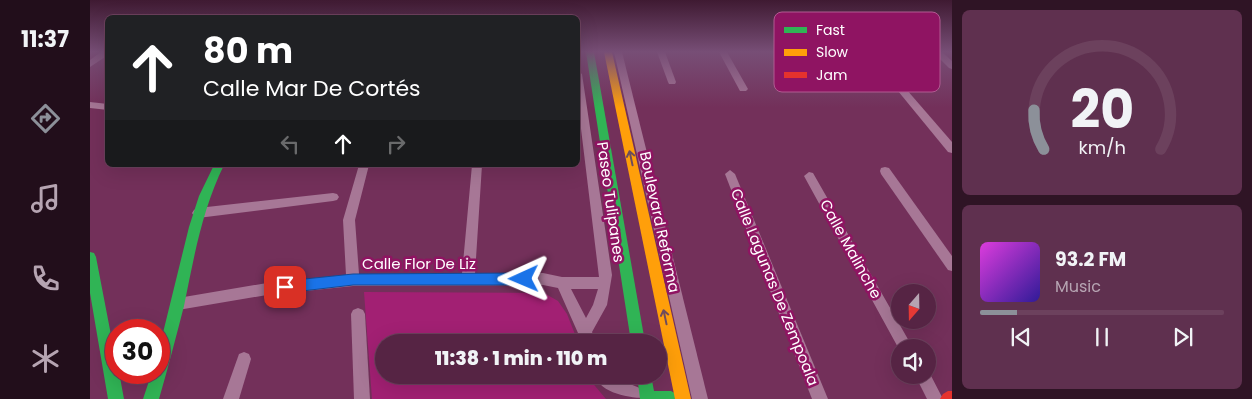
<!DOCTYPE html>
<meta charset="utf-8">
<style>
body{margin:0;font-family:Poppins,sans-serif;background:#5f304f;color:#f1f3f6;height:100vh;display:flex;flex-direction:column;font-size:19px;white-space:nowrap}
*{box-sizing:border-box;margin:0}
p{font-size:16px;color:#b6a4b2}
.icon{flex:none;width:28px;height:28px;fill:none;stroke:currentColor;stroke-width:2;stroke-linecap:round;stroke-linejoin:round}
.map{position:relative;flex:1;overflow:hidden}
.side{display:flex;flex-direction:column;gap:10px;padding:10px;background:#2f1425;width:300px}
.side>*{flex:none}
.top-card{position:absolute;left:15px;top:15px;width:475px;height:152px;border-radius:8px;box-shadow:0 5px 20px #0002,0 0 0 1px #6c415d;background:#202124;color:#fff;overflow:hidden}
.needle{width:32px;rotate:200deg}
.tools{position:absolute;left:801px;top:284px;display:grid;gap:10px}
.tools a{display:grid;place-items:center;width:45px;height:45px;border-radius:50%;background:#562444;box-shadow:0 5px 20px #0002,0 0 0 1px #6c415d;font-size:25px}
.speed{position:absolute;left:15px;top:319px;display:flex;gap:10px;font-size:25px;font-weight:700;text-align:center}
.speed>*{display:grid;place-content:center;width:65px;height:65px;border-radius:50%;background:#562444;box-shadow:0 5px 20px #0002,0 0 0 1px #6c415d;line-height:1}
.speed .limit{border:8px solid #d22;background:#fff;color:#111}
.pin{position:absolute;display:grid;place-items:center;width:42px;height:42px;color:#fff;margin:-21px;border-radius:10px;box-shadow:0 2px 8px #0006}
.me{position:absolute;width:55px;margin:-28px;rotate:269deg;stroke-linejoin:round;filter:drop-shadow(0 0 4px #0008)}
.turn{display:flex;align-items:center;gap:18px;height:105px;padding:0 15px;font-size:22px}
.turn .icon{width:65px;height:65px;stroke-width:2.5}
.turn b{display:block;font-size:35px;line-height:42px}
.lanes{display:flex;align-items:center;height:48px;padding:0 15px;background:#0003;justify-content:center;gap:25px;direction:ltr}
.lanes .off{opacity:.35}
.side .tile{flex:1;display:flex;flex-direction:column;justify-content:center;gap:8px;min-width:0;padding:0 18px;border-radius:8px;background:#5f304f}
.side .dial{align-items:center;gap:0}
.dial svg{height:130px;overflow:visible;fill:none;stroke:#6c415d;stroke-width:7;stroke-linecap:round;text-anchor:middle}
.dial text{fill:#f1f3f6;stroke:none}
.song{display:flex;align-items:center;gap:15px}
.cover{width:60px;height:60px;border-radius:8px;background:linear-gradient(135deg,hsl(300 70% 55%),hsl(250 70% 35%))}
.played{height:5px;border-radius:2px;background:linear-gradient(90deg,#8c9099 15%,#6c415d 15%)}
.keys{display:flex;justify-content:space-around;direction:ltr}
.trip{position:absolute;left:285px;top:334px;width:292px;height:50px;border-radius:25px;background:#562444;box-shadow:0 5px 20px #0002,0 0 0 1px #6c415d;font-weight:800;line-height:50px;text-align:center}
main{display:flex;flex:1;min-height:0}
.menu{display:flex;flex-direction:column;width:90px;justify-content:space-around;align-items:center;background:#220e1b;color:#b6a4b2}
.menu .icon{width:35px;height:35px}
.menu .active{color:#8c9099}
.menu b{font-size:22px;color:#f1f3f6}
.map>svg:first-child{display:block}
.green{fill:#a22073}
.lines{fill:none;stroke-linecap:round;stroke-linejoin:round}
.street{fill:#a77796;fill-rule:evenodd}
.fast{fill:#30b455;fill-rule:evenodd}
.slow{fill:#ff9f0a;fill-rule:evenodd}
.jam{fill:#e5322d;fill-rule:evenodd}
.oneway{stroke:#6e4c5d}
.route{fill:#1a73e8;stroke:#114b97}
.labels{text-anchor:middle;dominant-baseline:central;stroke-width:5;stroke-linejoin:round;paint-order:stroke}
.street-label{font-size:15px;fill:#fff;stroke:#8f1462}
.key{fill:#8f1462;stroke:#b15a91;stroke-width:1}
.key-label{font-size:14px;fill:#fff}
</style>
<main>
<nav class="menu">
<b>11:37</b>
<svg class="icon active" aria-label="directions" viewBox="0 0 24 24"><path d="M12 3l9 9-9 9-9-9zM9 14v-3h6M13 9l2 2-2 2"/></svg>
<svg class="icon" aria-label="music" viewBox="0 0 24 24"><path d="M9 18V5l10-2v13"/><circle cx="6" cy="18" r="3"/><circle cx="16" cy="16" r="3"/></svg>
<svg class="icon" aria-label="phone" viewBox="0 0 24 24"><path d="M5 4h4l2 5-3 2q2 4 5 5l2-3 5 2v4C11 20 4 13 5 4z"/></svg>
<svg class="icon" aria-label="climate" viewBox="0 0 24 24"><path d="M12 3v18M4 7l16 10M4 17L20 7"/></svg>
</nav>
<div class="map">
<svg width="862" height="399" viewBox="0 0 862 399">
<rect width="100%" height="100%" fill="#73305a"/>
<path class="green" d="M274 292 454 293 468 301 477 314 488 342H294V375H498L500 380 516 399H282Z"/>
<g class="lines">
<g class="street">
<path d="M11 52H18V55L0 67V60Z"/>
<path d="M524 52H532L618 399H602Z"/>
<path d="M567 52H575L586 82 585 84H579L578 82Z"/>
<path d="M629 52H637L658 89 656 91H650Z"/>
<path d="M776 52H784L862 142V153L858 152Z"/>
<path d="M843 52H852L862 61V69L859 68Z"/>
<path d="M488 71 492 74 522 275 517 305 502 332 506 342H492L468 288 453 285 263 286 177 295 88 310 83 308 81 304 83 300 88 298 177 283 256 275 253 220 269 165H279L265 220 269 274H372L382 165H392L385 274 453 273 472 277H509L488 104ZM481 289H508L503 305 496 318Z"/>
<path d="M0 102 18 104V110L0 108Z"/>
<path d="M795 167 799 168 862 256V271L858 270 791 174 790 171 791 168Z"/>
<path d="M640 170 645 174 738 399H722L635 174Z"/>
<path d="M719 172 723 173 823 348H810V351L714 176Z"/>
<path d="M243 193 247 194 249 197 247 200 243 201 108 218 104 216 102 213 104 210 108 208Z"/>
<path d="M268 308 273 310 275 314 280 399H264L261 314 263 310Z"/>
<path d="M154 352 159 354 161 359 149 399H133L149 354Z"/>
<path d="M838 370 853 399H837L825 375H838Z"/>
<path d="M504 375H522L535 382 562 393 565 398C546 399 512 396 504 375Z"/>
</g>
<g class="fast">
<path d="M496 52H504L555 342H541Z"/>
<path d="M124 165H134C112 210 104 257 94 306 86 337 78 368 69 399H53L62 372H69V349L99 227 109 196Z"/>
<path d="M0 252 4 253 6 257 26 361V372H29L34 399H18L0 293Z"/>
<path d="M547 375H561L564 391H581L586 394 589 399H550Z"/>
</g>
<path class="slow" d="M514 52H522L601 399H585Z"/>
<path class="jam" d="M858 391H862V399H850L853 394Z"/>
</g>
<defs><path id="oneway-shaft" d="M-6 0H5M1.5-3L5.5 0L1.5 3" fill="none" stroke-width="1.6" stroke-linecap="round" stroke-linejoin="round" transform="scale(1.25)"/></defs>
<g class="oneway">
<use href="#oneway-shaft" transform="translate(541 158) rotate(-102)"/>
<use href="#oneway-shaft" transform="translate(575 317) rotate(-102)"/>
</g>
<linearGradient id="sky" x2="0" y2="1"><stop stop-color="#3f1a32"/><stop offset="0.48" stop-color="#774e76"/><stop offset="1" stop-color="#774e76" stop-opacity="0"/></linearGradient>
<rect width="862" height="108" fill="url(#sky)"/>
<path class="route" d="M434 273 439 275 440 279 439 283 434 285H263L195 293 190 291 188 287 190 283 195 281 263 274Z"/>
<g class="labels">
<g class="street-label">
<text transform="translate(521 202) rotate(82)">Paseo Tulipanes</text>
<text transform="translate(570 222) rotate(78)">Boulevard Reforma</text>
<text transform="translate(761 249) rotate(61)">Calle Malinche</text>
<text x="329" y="263">Calle Flor De Liz</text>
<text transform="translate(685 287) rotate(68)">Calle Lagunas De Zempoala</text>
</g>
</g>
<rect x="684" y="12" width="166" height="80" rx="8" class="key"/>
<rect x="694" y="27" width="23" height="6" fill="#30b455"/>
<rect x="694" y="49" width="23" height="7" fill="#ff9f0a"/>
<rect x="694" y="72" width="23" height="6" fill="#e5322d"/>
<g class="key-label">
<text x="726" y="35">Fast</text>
<text x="726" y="57">Slow</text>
<text x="726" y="80">Jam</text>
</g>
</svg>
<div class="tools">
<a><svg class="needle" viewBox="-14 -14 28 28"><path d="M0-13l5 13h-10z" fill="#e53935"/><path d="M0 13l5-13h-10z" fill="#b6a4b2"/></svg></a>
<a><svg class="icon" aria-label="sound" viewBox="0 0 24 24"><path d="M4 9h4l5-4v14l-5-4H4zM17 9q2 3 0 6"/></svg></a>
</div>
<div class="speed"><div class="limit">30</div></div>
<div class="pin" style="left:195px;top:287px;background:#d93025"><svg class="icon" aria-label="arrive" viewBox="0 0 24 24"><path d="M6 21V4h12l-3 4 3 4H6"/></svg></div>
<svg class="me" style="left:434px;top:279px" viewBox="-20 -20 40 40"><path d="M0-17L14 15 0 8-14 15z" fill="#1a73e8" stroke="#fff" stroke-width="4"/></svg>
<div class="trip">11:38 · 1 min · 110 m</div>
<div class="top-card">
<div class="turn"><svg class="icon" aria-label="ahead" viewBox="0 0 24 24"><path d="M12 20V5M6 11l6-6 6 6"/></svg><div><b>80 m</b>Calle Mar De Cortés</div></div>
<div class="lanes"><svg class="icon off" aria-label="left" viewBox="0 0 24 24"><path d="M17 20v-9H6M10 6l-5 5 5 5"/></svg><svg class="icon" aria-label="ahead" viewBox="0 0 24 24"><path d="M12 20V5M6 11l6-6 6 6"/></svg><svg class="icon off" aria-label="right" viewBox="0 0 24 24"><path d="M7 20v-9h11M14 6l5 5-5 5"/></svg></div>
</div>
</div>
<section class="side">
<div class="tile dial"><svg viewBox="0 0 100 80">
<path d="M14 69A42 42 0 1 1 86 69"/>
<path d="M14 69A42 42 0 0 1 8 45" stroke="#8c9099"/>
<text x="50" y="56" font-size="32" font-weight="700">20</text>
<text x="50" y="72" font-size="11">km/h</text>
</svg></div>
<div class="tile">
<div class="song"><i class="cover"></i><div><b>93.2 FM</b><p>Music</p></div></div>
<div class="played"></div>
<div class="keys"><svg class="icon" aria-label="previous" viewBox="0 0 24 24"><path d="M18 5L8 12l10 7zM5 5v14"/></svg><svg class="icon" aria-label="pause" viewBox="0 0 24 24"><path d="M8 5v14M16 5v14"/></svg><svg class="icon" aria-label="next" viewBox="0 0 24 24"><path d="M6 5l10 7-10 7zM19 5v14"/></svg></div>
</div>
</section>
</main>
